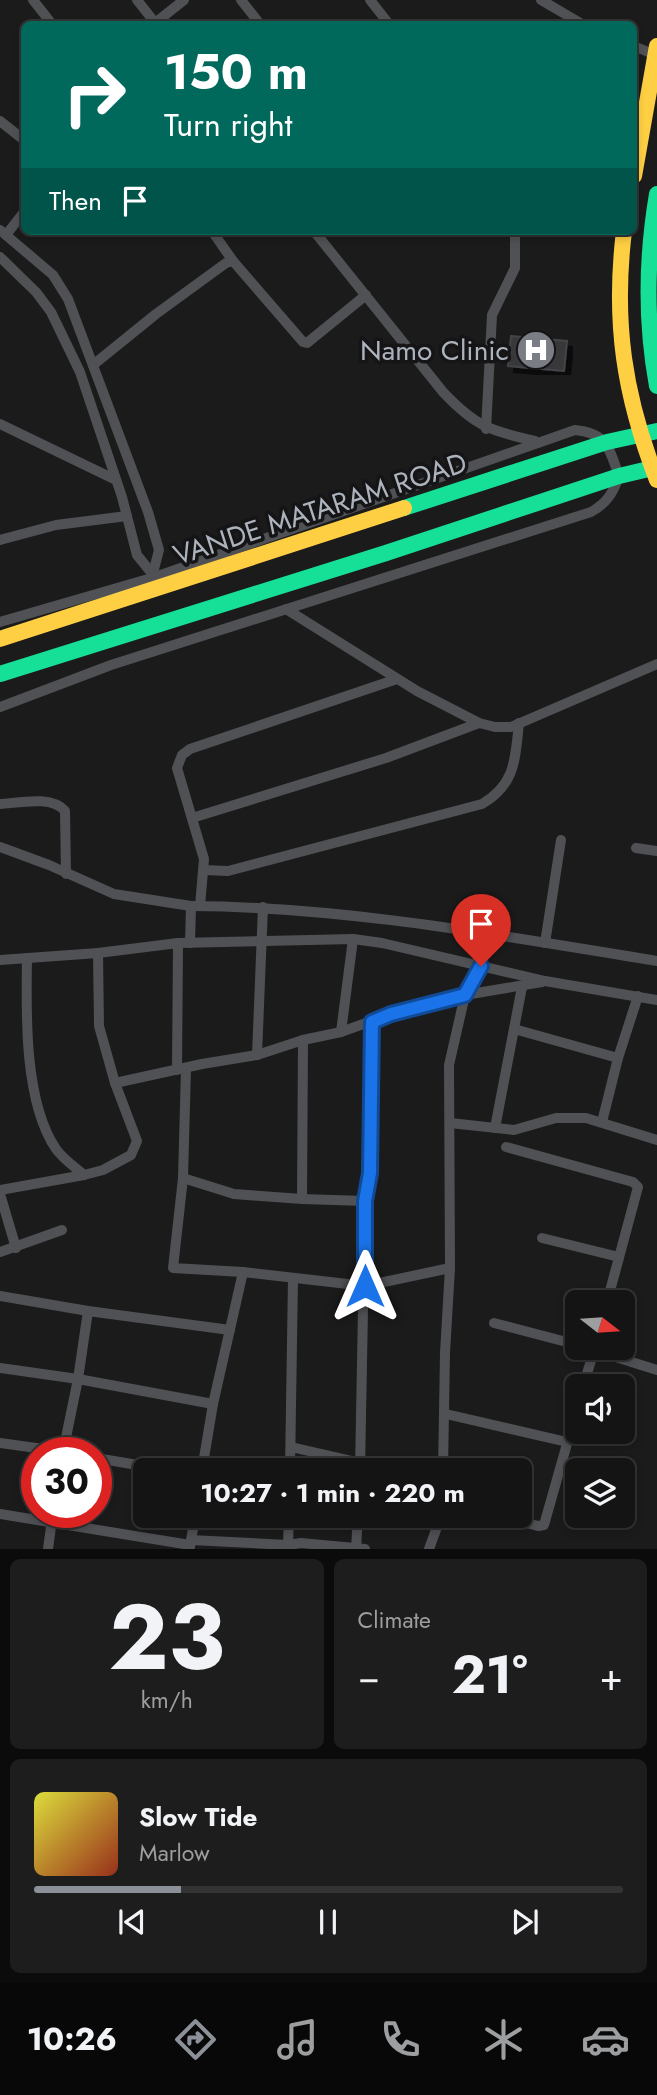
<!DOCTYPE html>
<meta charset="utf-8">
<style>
body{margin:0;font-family:Jost,sans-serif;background:#1d1d1d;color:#f1f3f6;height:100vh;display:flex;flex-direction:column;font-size:26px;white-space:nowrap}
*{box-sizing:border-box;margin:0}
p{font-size:23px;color:#9d9ea0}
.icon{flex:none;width:38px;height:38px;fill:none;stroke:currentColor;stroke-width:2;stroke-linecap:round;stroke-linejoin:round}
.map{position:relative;height:1549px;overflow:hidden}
.panel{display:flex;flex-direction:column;gap:10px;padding:10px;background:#0b0b0b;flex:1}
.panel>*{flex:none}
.banner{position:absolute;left:21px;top:21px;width:616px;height:214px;border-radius:10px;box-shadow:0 4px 10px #0003,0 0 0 2px #333334;background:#00695c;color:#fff;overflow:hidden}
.needle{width:46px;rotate:107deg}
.tools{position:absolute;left:565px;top:1290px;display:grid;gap:14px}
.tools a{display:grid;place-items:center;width:70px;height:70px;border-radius:10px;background:#141414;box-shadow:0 4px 10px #0003,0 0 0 2px #333334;font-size:35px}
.speed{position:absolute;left:21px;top:1437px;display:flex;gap:14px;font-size:35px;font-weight:700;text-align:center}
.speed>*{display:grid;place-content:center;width:91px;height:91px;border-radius:50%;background:#141414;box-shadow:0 4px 10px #0003,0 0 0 2px #333334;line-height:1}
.speed .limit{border:10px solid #d22;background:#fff;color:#111}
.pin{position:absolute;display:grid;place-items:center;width:60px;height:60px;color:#fff;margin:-72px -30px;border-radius:50% 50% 50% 0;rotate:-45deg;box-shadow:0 0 7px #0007}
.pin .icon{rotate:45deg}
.me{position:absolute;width:77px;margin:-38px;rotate:0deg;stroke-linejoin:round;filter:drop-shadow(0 0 5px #0008)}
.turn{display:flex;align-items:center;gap:24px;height:147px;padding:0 28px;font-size:32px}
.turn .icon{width:91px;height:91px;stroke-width:2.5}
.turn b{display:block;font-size:49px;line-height:60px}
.then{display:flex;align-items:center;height:66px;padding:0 28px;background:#0003;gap:14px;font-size:26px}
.big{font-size:52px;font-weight:700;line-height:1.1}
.panel .card{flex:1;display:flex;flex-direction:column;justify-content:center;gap:10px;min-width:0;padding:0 24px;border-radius:10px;background:#1d1d1d}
.panel .dial{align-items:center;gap:0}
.dial b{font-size:91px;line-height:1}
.song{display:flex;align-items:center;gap:21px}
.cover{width:84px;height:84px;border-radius:10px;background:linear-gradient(135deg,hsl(60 70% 55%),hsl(10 70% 35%))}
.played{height:7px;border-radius:4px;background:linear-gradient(90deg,#8c9099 25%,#333334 25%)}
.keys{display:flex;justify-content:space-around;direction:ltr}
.heat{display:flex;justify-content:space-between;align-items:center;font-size:38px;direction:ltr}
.panel .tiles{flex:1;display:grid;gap:10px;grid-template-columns:1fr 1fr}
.card:last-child{grid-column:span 2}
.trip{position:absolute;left:133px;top:1458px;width:399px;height:70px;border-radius:10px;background:#141414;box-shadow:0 4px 10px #0003,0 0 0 2px #333334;font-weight:700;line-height:70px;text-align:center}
.menu{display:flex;height:112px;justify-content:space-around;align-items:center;background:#080808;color:#9d9ea0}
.menu .icon{width:49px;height:49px}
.menu .selected{color:#8c9099}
.menu b{font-size:32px;color:#f1f3f6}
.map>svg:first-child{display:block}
.building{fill:#39393b;stroke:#434547;stroke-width:2;filter:url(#shadow)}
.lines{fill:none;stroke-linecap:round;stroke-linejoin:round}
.street{stroke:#4f5154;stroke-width:10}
.fast{stroke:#16e098;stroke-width:16}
.slow{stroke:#ffcf43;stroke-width:16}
.route-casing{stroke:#114b97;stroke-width:18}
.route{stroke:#1a73e8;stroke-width:12}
.labels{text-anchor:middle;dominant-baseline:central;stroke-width:7;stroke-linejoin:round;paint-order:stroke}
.poi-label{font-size:28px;fill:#adb3bc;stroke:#151517;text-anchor:end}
.street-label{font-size:28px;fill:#adb3bc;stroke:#151517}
</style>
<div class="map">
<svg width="657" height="1549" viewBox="0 0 657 1549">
<defs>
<filter id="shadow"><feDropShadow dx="6" dy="6" stdDeviation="0" flood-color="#0009"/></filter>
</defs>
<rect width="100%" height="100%" fill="#1b1b1b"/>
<path class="building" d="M511 336 567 341 564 371 508 366Z"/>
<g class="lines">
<g class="street">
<path d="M33 0 52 24"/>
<path d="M137 0 156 24"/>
<path d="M241 0 260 24"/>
<path d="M370 0 389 24"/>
<path d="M541 0 582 24"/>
<path d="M155 23 184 0"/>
<path d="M634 46 655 55"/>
<path d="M0 121 24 140"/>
<path d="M0 230 53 275 68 299 148 512 159 550 153 573"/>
<path d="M212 231 233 261"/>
<path d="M314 231 443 392C475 426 490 431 535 441"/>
<path d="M6 235 24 212"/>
<path d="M0 257 36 292 51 312 80 372 122 497 137 555 154 576"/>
<path d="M93 365 156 314 226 263 233 261 303 342 307 343 366 295"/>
<path d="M0 424 116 480"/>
<path d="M486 429 492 315 515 268V231"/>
<path d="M0 540 56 525 127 516"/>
<path d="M286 609 417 691 479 723 495 727H511L657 664"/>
<path d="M0 622 155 577 575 430C608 433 609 449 619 476 613 493 607 503 591 512L111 665 0 707"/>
<path d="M0 804C18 803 52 795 65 811L66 874"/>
<path d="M192 818 386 758 479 723"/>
<path d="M0 847 49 865 114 894 191 906 190 943"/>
<path d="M636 848 657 851"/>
<path d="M204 870 228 871 482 804C516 784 515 759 519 723"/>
<path d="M191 906C348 907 502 936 657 961"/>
<path d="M200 906 204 859 177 768 182 755 190 749 397 679"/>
<path d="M545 943 561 840"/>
<path d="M27 958C26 1013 24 1102 56 1149 63 1159 75 1167 84 1175"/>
<path d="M0 960 98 953 178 943 353 939 382 943 545 981 657 1000"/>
<path d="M514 1029 618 1058"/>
<path d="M341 1032 353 939"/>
<path d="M303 1040 302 1199 365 1201"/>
<path d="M257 1055 263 907"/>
<path d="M186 1068 183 1178 173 1268 243 1272 365 1286 450 1268"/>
<path d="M177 1070 178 943"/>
<path d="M115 1083 202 1064 257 1055 303 1040 341 1032 391 1014 465 995 542 982"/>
<path d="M602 1122 618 1058 638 996"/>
<path d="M450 1123 514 1130 556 1118H586L657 1140"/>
<path d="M495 1128 522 987"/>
<path d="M506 1147 633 1182 638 1187 607 1302"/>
<path d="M183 1178 234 1194 302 1199"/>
<path d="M0 1190 84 1175 103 1170 131 1155 137 1141 115 1083 99 1026 98 953"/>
<path d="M0 1194 16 1248"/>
<path d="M542 1238 619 1257"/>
<path d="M0 1252 62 1230"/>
<path d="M0 1296 88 1311 230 1330"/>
<path d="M494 1323 578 1345"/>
<path d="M587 1348 657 1370"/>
<path d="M0 1368 78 1379 213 1404"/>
<path d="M583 1386 595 1348"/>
<path d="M446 1414 567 1442"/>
<path d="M0 1443 65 1452"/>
<path d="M291 1447 361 1463 410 1470"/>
<path d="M63 1452 78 1379 88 1311"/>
<path d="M96 1458 167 1470"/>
<path d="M202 1470 213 1404 243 1272"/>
<path d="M290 1470 293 1278"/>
<path d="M360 1470 365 1201 370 1173 372 1022"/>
<path d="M443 1470 445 1353 450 1268 449 1065 465 995 481 966"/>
<path d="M0 1514 190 1545"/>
<path d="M500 1516 538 1526 544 1525 578 1405"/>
<path d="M191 1540 288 1545 301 1543 365 1549"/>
<path d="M288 1545 289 1516"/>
<path d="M190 1547 195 1516"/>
<path d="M356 1548 358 1516"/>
<path d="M48 1549 53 1512"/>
<path d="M429 1549 441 1516"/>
</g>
<g class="fast">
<path d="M657 194C646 259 645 321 657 386"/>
<path d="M404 508 607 442 657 431"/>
<path d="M0 674 386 553 619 476 657 467"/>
</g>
<g class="slow">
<path d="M634 176 657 46"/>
<path d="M624 231C613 322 624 395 657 480"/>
<path d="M0 639 404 508"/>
</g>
</g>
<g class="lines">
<g class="route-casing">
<path id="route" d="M365 1286V1201L370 1173 372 1022 391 1014 465 995 481 966"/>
</g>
<use href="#route" class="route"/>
</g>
<defs>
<g id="hospital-disc" transform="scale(2.0125)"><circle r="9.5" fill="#7a7e84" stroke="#151517"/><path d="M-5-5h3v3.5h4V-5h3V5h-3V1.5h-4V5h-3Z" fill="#fff"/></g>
</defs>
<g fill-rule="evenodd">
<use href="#hospital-disc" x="536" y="350"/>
</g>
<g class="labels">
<g class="poi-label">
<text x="509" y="350">Namo Clinic</text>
</g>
<g class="street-label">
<text transform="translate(320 509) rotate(-18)">VANDE MATARAM ROAD</text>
</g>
</g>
</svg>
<div class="tools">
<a><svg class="needle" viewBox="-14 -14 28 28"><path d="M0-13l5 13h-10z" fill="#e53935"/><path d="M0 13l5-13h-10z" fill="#9d9ea0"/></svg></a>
<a><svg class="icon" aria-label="sound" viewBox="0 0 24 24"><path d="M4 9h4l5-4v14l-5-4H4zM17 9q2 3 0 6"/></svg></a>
<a><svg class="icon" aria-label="layers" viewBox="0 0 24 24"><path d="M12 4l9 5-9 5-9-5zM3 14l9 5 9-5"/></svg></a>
</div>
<div class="speed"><div class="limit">30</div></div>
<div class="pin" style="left:481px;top:966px;background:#d93025"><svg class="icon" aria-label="arrive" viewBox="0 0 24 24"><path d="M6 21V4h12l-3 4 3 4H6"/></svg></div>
<svg class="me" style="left:365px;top:1286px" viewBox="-20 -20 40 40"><path d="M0-17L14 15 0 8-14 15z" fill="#1a73e8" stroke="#fff" stroke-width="4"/></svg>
<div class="trip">10:27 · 1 min · 220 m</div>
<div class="banner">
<div class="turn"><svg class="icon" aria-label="right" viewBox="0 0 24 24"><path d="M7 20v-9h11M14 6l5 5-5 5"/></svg><div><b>150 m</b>Turn right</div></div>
<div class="then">Then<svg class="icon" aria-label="arrive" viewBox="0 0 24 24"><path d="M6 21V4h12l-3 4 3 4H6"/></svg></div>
</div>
</div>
<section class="panel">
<div class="tiles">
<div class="card dial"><b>23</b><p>km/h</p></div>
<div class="card"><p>Climate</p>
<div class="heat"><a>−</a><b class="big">21°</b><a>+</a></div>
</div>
<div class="card">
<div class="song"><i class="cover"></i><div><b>Slow Tide</b><p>Marlow</p></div></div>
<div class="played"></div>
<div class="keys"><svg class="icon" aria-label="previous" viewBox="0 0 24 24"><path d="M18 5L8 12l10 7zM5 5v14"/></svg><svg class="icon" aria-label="pause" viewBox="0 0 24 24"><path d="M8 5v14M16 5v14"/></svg><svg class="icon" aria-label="next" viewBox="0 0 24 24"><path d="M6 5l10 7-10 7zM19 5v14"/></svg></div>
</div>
</div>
</section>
<nav class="menu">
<b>10:26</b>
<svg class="icon selected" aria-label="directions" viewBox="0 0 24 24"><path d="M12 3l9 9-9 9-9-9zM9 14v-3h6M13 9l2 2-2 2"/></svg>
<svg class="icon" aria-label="music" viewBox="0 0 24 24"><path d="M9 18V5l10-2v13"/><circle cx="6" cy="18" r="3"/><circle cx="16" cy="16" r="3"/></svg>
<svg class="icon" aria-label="phone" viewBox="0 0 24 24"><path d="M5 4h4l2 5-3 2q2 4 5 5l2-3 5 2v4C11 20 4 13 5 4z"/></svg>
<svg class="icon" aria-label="climate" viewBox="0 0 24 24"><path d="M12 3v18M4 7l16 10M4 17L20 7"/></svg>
<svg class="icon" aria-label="car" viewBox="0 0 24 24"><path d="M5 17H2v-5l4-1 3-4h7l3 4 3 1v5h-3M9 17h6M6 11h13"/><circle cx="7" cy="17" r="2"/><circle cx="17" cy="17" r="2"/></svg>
</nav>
